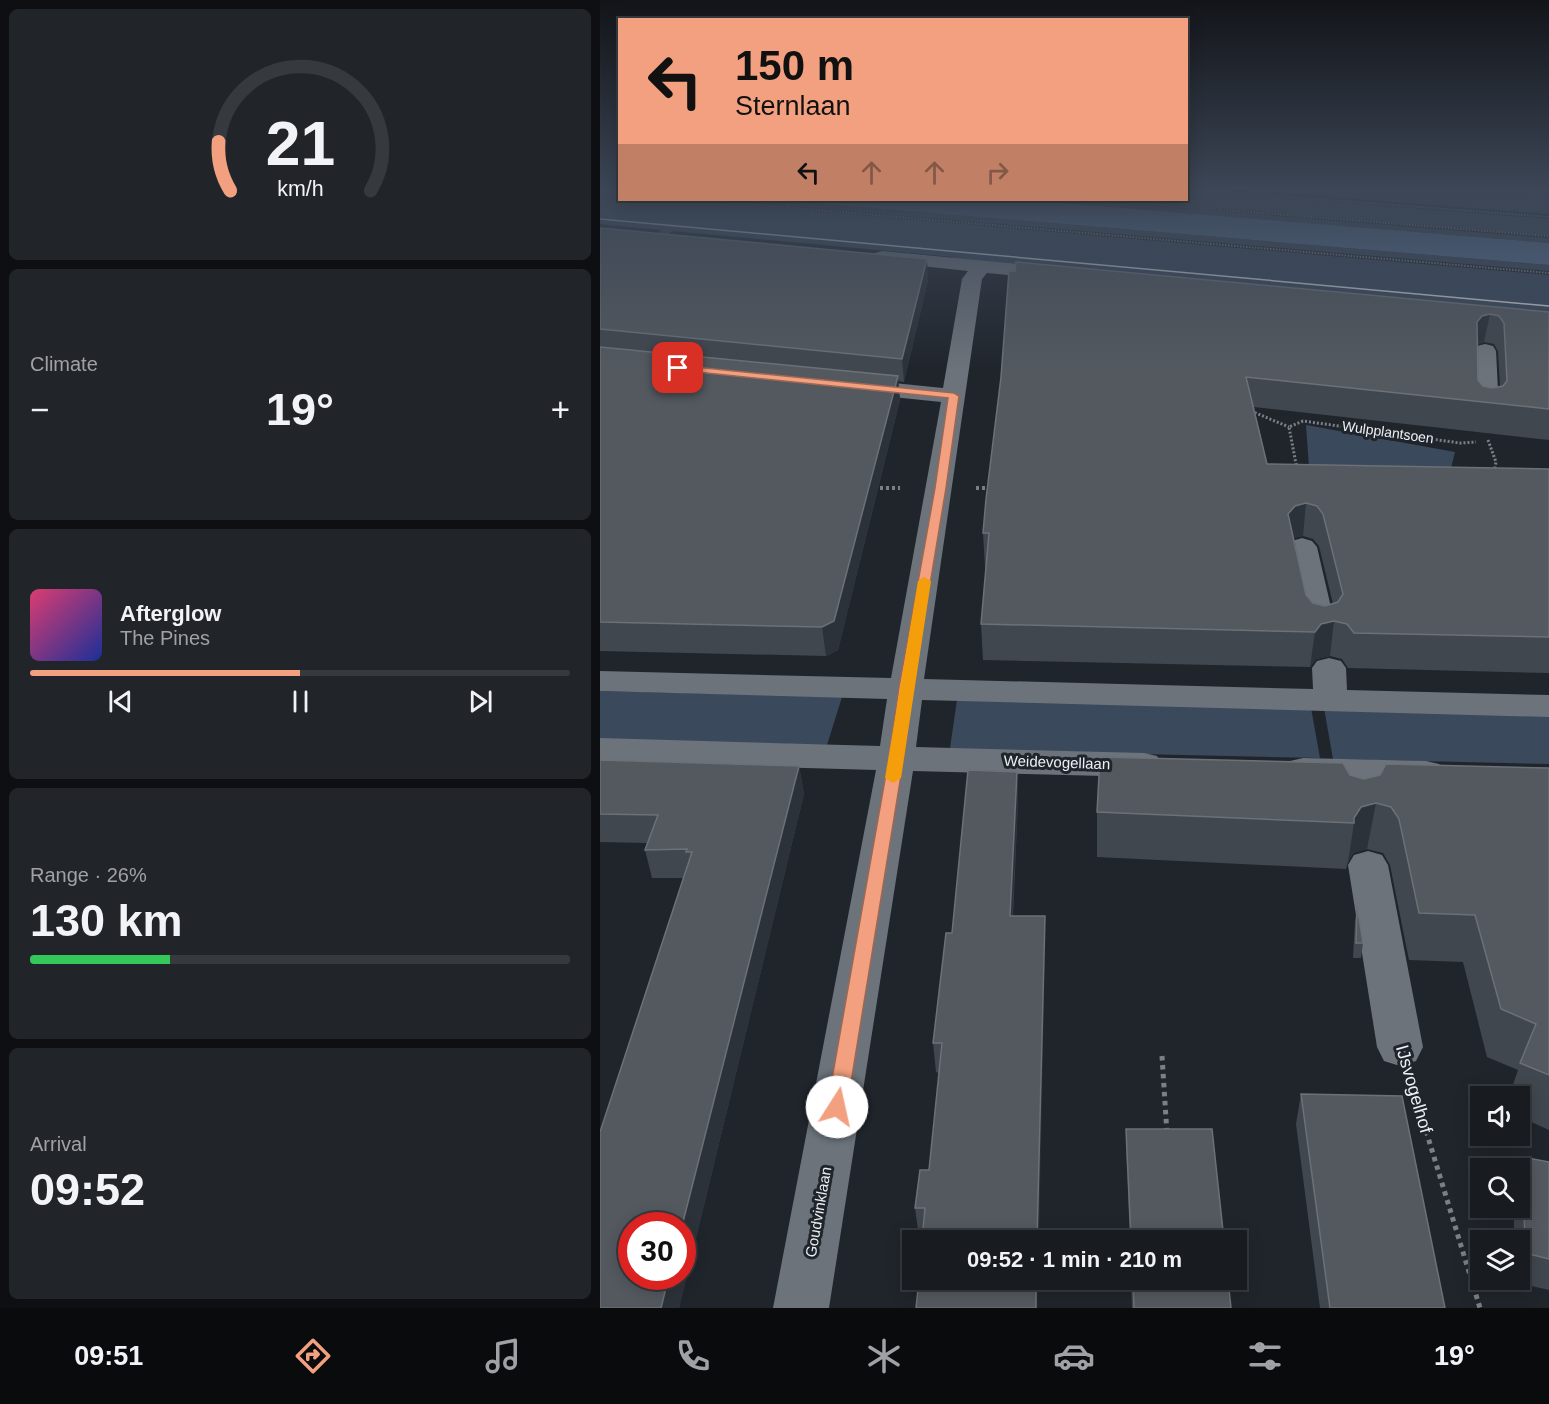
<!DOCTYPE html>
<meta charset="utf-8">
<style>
body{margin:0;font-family:Helvetica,sans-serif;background:#21252a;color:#f1f3f6;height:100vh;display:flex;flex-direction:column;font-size:22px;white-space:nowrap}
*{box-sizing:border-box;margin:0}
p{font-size:20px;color:#9fa1a5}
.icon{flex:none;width:33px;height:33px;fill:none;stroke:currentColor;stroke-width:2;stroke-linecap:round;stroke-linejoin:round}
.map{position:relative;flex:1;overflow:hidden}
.sheet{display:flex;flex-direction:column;gap:9px;padding:9px;background:#0d0f12;width:600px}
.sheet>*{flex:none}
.top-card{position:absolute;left:18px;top:18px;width:570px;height:183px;border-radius:0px;box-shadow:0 3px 15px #0003,0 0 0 2px #363a3f;background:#f2a07f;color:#111;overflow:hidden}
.controls{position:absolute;left:870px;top:1086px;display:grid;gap:12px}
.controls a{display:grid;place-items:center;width:60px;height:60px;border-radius:0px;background:#181c21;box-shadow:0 3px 15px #0003,0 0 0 2px #363a3f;font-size:30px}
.speed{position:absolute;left:18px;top:1212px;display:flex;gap:12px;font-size:30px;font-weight:700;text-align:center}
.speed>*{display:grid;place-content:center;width:78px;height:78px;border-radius:50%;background:#181c21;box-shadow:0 3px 15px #0003,0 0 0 2px #363a3f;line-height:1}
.speed .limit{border:9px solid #d22;background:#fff;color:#111}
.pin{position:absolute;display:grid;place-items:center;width:51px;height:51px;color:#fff;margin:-26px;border-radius:12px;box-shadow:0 3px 9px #0006}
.me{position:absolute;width:66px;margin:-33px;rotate:10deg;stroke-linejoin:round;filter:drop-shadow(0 0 4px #0008)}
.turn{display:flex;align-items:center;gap:21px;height:126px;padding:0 18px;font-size:27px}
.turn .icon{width:78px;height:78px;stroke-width:2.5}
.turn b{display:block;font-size:42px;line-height:51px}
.lanes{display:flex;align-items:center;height:57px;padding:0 18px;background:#0003;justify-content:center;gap:30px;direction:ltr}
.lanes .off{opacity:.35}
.big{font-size:45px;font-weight:800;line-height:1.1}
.sheet .tile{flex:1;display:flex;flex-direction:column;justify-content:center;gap:9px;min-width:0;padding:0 21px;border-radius:9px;background:#21252a}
.sheet .dial{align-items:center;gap:0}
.dial svg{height:156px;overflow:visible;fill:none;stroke:#363a3f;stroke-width:7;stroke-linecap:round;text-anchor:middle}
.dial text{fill:#f1f3f6;stroke:none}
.song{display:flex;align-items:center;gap:18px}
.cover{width:72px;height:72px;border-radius:9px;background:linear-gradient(135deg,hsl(340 70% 55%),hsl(230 70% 35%))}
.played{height:6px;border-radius:3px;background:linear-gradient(90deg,#f2a07f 50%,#363a3f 50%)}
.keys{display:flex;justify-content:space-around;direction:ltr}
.heat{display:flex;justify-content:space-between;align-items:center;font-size:33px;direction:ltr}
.charge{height:9px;border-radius:4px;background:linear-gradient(90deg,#34c759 26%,#363a3f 0)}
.trip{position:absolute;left:302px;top:1230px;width:345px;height:60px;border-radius:0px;background:#181c21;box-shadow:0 3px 15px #0003,0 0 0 2px #363a3f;font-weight:800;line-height:60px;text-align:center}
.tabs{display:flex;height:96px;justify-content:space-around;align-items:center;background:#0a0b0d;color:#9fa1a5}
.tabs .icon{width:42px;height:42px}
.tabs .active{color:#f2a07f}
.tabs b{font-size:27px;color:#f1f3f6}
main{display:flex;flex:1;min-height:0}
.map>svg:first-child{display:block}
.green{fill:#3a495b}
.water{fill:#567191}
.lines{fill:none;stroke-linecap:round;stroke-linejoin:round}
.path-far3{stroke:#7b8086;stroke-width:2;stroke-dasharray:1.5 1.5;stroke-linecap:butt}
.path-far2{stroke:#7b8086;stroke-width:3;stroke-dasharray:2 2;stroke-linecap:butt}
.path-far1{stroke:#7b8086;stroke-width:4;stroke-dasharray:3 3;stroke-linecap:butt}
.path{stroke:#7b8086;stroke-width:5;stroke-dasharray:4.5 4.5;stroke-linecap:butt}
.street{fill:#6c737b;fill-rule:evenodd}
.tram{stroke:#c6cace;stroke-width:1.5}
.wall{fill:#41474e;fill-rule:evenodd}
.shaded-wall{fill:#2c3239}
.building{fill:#53595f;stroke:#6b7177;stroke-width:1.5;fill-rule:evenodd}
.route{fill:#f2a07f;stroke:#9d6853;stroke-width:1.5}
.slow{fill:#f59e0b}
.labels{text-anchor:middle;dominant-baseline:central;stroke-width:6;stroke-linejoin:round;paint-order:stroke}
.far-street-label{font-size:14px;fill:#ecf0f4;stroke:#20252c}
.street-label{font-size:15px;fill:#ecf0f4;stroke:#20252c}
.near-street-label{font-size:18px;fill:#ecf0f4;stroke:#20252c}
</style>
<main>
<section class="sheet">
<div class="tile dial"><svg viewBox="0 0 100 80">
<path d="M14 69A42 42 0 1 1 86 69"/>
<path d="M14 69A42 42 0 0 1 8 44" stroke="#f2a07f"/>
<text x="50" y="56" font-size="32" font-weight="700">21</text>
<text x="50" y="72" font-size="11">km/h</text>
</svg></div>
<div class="tile"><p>Climate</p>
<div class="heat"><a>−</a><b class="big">19°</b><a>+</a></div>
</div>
<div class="tile">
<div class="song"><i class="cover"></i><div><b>Afterglow</b><p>The Pines</p></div></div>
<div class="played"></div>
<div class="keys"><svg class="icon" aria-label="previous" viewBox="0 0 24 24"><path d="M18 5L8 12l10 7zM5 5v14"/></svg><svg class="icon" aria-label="pause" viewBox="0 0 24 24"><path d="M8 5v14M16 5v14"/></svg><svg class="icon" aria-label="next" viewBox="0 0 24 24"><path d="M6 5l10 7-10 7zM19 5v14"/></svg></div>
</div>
<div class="tile"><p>Range · 26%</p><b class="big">130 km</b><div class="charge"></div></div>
<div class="tile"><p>Arrival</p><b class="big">09:52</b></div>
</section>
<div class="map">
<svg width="949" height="1308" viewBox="0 0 949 1308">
<rect width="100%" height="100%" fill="#20252c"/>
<g class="green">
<path d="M601 187H851L949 194V214Z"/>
<path d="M587 190 949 219V235L517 200H586Z"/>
<path d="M0 192 19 194 20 200H86L949 275V312L416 262 413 266 350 260 353 257 73 231 68 234 58 233 62 230 0 224Z"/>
<path d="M122 200H179L949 265V271Z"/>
<path d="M426 200H480L949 238V243Z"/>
<path d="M706 425 855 452 849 476 709 467Z"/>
<path d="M0 691 242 697 227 745 0 739Z"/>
<path d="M357 700 711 708 720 758 357 750 350 748Z"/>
<path d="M724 708 949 714V764L733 759Z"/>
</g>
<g class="water">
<path d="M851 187H949V194Z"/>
<path d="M179 200H426L949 243V265Z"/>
</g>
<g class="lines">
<g class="path-far3">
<path d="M586 189 949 217"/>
<path d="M0 191 20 192"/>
<path d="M102 200 949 273"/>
<path d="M498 200 949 236"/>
</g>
<g class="path-far2">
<path d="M651 411 689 427"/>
<path d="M888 440 896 462 894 473"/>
<path d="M697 469 689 427 703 421 860 443 876 442"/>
</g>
<g class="path-far1">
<path d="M274 488H300"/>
<path d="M376 488H393"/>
</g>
<g class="path">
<path d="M562 1056 567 1134"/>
<path d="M813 1088 880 1308"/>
</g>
<g class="street">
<path d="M282 251 460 268 467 270 470 274 467 278 460 280 387 273 382 279 324 679 713 689 712 668 717 661 729 658 741 661 746 668 747 690 949 695V717L322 700 316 747 544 753 557 756 562 765 557 774 544 777 313 771 229 1308H173L276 770 0 762V738L280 746 287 699 0 691V671L291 678 341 402 254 393 246 391 242 386 246 381 254 379 343 388 362 279 368 271 275 261 272 257 275 253Z"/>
<path d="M885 344 893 346 896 351 899 409 896 414 887 416 878 414 875 409 874 351 877 346Z"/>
<path d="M702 538 712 541 717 547 736 629 731 636 720 639 709 636 704 629 687 547 692 541Z"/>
<path d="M703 758 826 761 839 764 845 773 839 782 826 785 703 782 690 779 685 770 690 761Z"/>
<path d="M768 851 782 855 788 865 823 1047 816 1061 800 1066 784 1061 777 1047 748 865 754 855Z"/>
</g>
<path class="tram" d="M0 219 949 306"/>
</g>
<g class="wall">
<path d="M0 228 328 280 304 382 298 381 300 400 238 650 226 656 0 651Z"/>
<path d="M409 271 949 312V440L654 407 667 464 949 469V673L748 668 742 659 730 656 716 659 710 667 383 660 381 624 386 567H385L383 533 401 377ZM884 342 894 344 898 351 900 387 892 388 883 386 878 380V344ZM703 536 713 539 719 546 733 604 725 606 713 603 706 595 694 538Z"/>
<path d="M0 760 199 766 204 794 79 1308H0L83 878H52L45 850 47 843 0 842Z"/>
<path d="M949 768V1130L920 1117V1096H909L918 1070 887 1057 863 962 809 960 790 865 783 853 767 849 753 853 748 862 746 869 497 857V812L750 775 764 779Z"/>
<path d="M417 772 418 800 413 916H445V945L323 1237H319L315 1208 329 1170 339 1073 336 1072 333 1043 352 933Z"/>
<path d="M757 906 763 943 761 958H753L755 921Z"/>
<path d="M701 1094 845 1308H720L696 1124Z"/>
<path d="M526 1129 624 1240H530L526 1145Z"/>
<path d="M923 1157 949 1162V1290L914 1282V1280H920V1240H914V1208H920L919 1168Z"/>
<path d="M531 1280H628L631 1308H532Z"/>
</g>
<g class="shaded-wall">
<path d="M327 259 328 280 304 382 302 359Z"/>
<path d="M890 314 884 342 876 344 877 322 882 316Z"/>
<path d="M298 376 300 400 238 650 226 656 222 627Z"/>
<path d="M706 503 703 536 691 539 688 514 695 506Z"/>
<path d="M734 621 730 656 716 659 710 667 715 632 721 624Z"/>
<path d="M199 766 204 794 79 1308H61L69 1276H82V1226Z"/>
<path d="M417 772 418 800 411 945 410 916Z"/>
<path d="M776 803 767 849 753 853 748 862 754 823V818L761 807Z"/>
<path d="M445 916V945L439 1240H437Z"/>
<path d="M436 1280H438L437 1308H436Z"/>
</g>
<g class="building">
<path d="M0 228 327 259 302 359 0 329Z"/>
<path d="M416 262 949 312V409L646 377 667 464 949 469V637L754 633 747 624 734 621 721 624 715 632 381 624 389 533H383L386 499 401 377 409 271H415ZM890 314 899 316 904 323 907 381 903 386 892 388 883 386 878 380 877 322 882 316ZM706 503 717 506 723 514 743 594 738 602 725 606 713 603 706 595 688 514 695 506Z"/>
<path d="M0 347 298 376 234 621 222 627 0 622Z"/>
<path d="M500 757 743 763 750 775 764 779 780 775 786 764 949 768V1075L920 1063 936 1024 901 1009 875 915 819 913 799 819 791 807 776 803 761 807 754 818V823L497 812Z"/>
<path d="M0 760 199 766 82 1226H32V1276H69L61 1308H0V1132L92 852H86L87 849 45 850 58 815 0 814Z"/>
<path d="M368 770 417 772 410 916H445L437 1240H322L325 1208H315L320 1170H329L342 1043H333L346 933H352Z"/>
<path d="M757 906 763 943H756Z"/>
<path d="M701 1094 802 1096 845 1308H730Z"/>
<path d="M526 1129H612L624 1240H531Z"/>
<path d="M923 1157 949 1162V1259L925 1253Z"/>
<path d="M319 1280H436V1308H316Z"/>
<path d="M533 1280H628L631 1308H534Z"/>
</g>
<linearGradient id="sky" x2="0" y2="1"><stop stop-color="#121418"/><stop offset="0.51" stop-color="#3c4656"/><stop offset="1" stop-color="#3c4656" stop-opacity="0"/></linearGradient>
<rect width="949" height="370" fill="url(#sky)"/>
<path class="route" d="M75 365 354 393 359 396 346 488 313 687 304 757 247 1107 244 1113 237 1116 229 1113 227 1107 289 757 299 687 335 488 348 398 78 370H75Z"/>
<path class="slow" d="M324 577 331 581 301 778 293 783 285 778 318 581Z"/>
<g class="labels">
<g class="far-street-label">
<text transform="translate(788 432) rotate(8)">Wulpplantsoen</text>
</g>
<g class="street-label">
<text transform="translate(457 762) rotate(2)">Weidevogellaan</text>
<text transform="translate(218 1212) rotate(-80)">Goudvinklaan</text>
</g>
<g class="near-street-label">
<text transform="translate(814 1089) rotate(74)">IJsvogelhof</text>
</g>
</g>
</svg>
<div class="controls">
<a><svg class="icon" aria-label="sound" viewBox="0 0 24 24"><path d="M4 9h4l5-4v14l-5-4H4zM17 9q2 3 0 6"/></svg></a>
<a><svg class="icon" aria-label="search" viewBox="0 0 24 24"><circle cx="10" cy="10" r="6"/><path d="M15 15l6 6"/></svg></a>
<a><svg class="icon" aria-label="layers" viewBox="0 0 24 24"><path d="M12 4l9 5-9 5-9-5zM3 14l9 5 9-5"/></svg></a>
</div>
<div class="speed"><div class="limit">30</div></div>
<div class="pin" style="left:78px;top:368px;background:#d93025"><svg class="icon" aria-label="arrive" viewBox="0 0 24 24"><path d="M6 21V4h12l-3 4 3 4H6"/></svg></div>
<svg class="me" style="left:237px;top:1107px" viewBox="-20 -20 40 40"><circle r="19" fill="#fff"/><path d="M0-13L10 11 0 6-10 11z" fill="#f2a07f"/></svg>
<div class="trip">09:52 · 1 min · 210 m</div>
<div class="top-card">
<div class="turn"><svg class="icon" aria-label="left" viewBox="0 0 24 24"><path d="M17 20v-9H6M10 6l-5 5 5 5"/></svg><div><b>150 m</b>Sternlaan</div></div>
<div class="lanes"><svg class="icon" aria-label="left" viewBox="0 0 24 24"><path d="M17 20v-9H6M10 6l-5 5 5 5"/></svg><svg class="icon off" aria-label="ahead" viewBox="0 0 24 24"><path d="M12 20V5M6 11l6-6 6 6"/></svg><svg class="icon off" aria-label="ahead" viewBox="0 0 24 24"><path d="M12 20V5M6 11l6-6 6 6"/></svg><svg class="icon off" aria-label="right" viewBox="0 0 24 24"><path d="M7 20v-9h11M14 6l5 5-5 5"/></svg></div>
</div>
</div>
</main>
<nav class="tabs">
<b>09:51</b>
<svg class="icon active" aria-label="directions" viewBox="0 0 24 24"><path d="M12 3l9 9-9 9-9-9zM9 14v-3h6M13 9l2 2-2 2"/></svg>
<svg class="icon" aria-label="music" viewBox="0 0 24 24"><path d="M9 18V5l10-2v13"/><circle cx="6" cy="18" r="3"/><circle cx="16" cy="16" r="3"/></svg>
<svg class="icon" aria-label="phone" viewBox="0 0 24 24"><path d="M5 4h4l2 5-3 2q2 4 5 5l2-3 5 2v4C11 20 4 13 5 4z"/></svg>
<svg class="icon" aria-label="climate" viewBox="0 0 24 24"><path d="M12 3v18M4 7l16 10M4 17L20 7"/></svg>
<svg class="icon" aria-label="car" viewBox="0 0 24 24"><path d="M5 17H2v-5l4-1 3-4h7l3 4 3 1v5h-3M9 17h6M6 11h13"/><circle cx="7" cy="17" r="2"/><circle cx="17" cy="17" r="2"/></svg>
<svg class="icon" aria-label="filters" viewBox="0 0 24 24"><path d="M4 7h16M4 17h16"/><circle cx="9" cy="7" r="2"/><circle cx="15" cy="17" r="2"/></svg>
<b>19°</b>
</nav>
